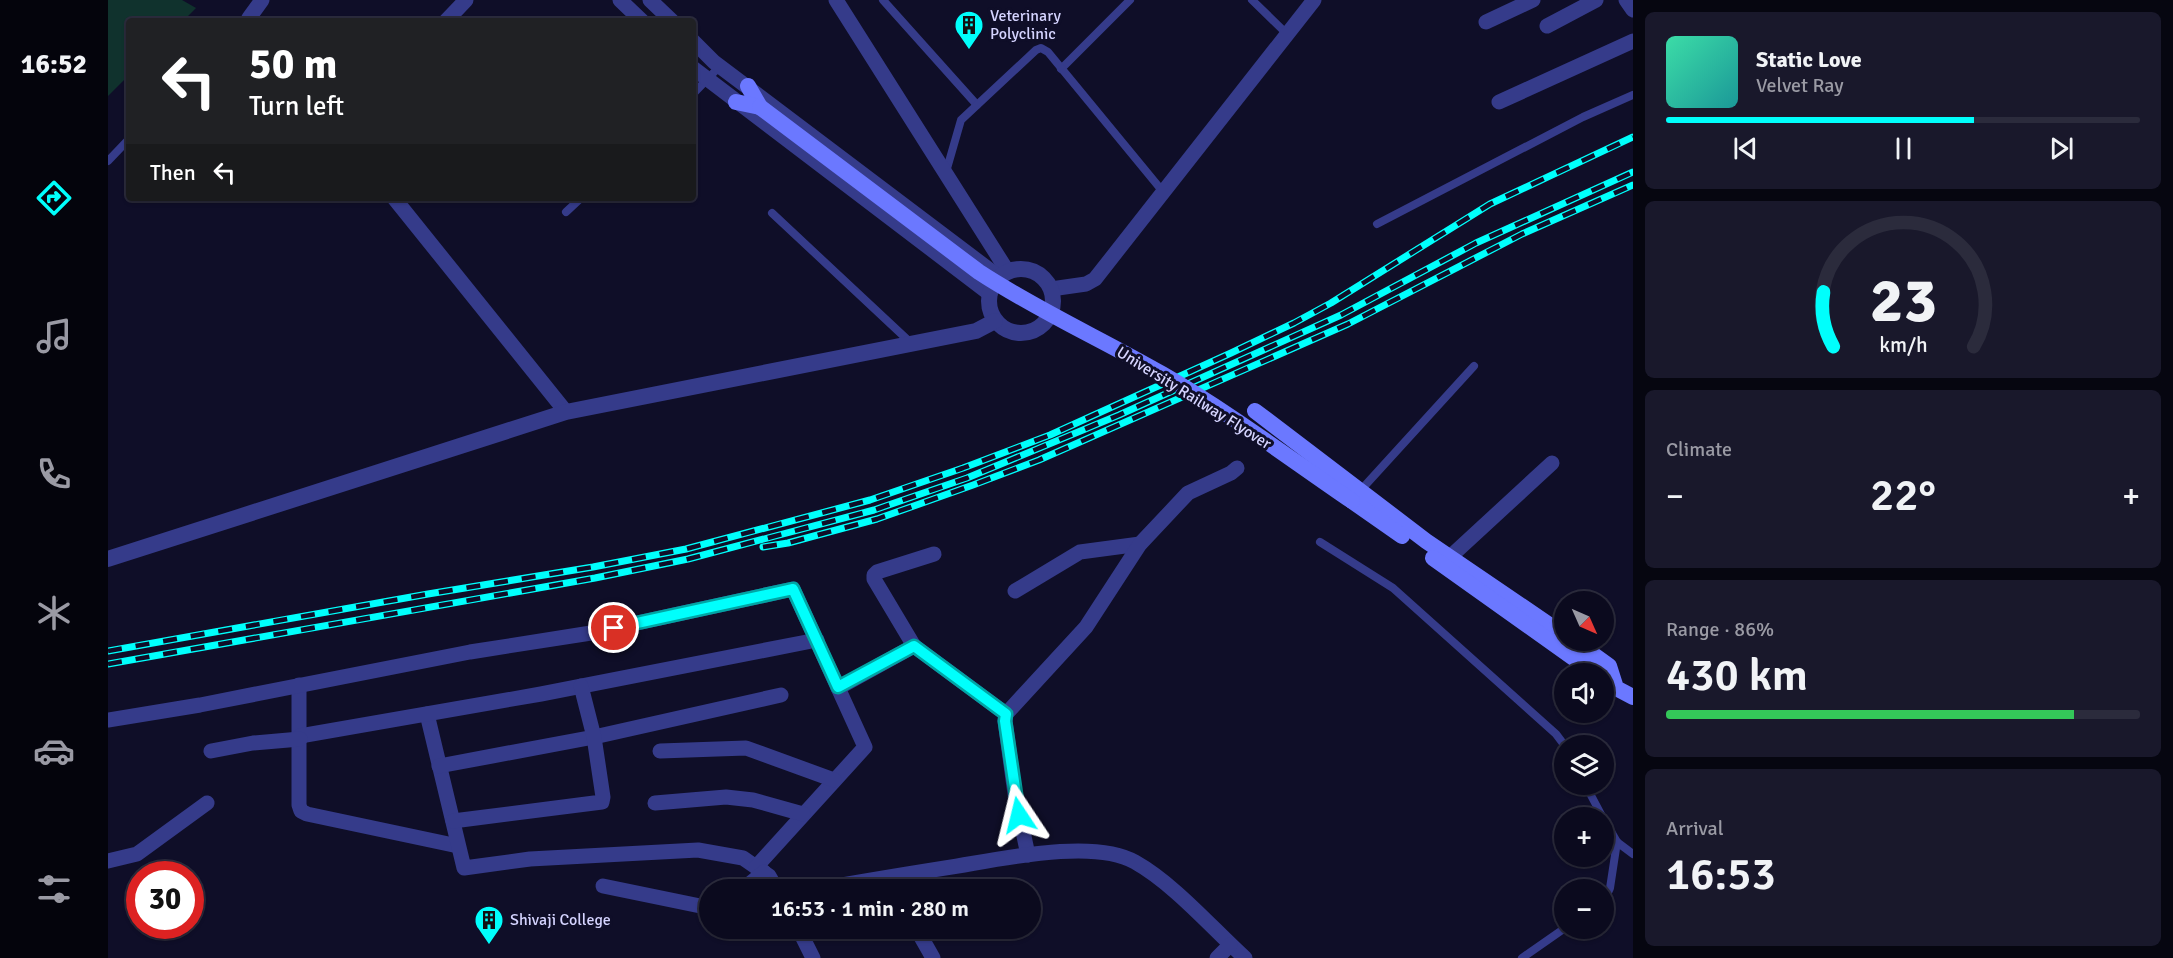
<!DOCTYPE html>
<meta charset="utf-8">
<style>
body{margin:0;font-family:Signika,sans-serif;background:#19182b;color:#f1f3f6;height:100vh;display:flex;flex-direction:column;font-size:22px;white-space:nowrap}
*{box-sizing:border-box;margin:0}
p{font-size:20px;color:#9a9aa4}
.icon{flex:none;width:33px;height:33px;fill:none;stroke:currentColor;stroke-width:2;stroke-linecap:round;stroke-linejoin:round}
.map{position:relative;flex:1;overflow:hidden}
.details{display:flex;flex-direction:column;gap:12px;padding:12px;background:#060610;width:540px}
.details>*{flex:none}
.hud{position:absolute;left:18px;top:18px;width:570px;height:183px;border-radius:6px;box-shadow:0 2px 4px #0004,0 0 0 2px #2b2b3c;background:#202124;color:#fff;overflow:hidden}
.needle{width:39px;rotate:135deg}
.tools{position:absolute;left:1446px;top:591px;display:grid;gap:12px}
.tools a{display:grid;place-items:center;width:60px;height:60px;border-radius:50%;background:#0b0a1e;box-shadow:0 2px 4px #0004,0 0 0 2px #2b2b3c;font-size:30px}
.speed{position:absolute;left:18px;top:861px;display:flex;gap:12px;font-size:30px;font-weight:700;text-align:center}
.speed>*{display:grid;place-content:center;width:78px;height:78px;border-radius:50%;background:#0b0a1e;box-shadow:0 2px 4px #0004,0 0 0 2px #2b2b3c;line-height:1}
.speed .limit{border:9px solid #d22;background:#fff;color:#111}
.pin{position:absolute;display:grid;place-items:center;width:51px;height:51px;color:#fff;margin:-26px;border:3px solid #fff;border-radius:50%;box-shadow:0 2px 6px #0007}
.me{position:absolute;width:66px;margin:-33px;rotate:350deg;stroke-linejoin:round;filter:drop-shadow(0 0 4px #0008)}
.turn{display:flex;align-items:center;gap:21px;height:126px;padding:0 24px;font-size:27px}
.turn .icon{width:78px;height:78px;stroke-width:2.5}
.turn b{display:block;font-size:42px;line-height:51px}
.then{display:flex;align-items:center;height:57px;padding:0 24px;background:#0003;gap:12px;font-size:22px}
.big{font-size:45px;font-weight:600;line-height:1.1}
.details .tile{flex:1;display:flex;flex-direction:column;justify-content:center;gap:9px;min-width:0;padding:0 21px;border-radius:9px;background:#19182b}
.details .dial{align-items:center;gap:0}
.dial svg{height:156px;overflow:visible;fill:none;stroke:#2b2b3c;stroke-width:7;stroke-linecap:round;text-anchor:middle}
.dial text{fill:#f1f3f6;stroke:none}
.song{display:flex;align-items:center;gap:18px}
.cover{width:72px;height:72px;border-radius:9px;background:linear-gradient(135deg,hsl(160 70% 55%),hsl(180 70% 35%))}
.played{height:6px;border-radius:3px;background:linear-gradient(90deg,#00fffc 65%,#2b2b3c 65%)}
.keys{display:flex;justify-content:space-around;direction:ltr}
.heat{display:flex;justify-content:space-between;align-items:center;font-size:33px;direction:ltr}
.charge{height:9px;border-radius:4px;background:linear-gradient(90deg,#34c759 86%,#2b2b3c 0)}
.trip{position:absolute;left:591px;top:879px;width:342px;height:60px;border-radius:30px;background:#0b0a1e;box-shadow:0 2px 4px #0004,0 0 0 2px #2b2b3c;font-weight:600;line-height:60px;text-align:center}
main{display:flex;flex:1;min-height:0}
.tabs{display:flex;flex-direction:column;width:108px;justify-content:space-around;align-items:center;background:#04040c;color:#9a9aa4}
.tabs .icon{width:42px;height:42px}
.tabs .selected{color:#00fffc}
.tabs b{font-size:27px;color:#f1f3f6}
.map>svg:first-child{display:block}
.green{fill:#10322d}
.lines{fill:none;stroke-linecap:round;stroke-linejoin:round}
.service{stroke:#353b8a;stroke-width:8}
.minor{stroke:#353b8a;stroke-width:15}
.tertiary{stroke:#353b8a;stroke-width:16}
.secondary{stroke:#6b78ff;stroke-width:16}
.rail-casing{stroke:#00fffc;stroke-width:7}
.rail{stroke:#0f0e28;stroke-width:4.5;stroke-dasharray:14;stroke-linecap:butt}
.secondary-bridge{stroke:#6b78ff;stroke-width:16}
.route-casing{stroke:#00a6a4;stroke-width:15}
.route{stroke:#00fffc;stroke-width:10}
.labels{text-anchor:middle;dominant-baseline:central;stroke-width:6;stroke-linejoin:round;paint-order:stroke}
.poi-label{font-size:16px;fill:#d5d4ff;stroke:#0f0e28;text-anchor:start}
.street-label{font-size:16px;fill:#d5d4ff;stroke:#0f0e28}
</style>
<main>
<nav class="tabs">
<b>16:52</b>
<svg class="icon selected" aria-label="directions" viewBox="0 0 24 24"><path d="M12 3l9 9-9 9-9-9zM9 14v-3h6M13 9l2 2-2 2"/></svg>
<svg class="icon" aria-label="music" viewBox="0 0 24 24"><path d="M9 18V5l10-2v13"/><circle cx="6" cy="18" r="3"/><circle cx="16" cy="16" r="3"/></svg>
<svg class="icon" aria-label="phone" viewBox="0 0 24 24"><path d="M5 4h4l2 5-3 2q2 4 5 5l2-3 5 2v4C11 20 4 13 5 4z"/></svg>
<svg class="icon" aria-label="climate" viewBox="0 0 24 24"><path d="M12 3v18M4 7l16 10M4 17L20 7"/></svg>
<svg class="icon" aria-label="car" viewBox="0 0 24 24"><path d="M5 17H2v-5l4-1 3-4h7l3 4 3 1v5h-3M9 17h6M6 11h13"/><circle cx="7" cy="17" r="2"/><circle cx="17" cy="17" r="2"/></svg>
<svg class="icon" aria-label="filters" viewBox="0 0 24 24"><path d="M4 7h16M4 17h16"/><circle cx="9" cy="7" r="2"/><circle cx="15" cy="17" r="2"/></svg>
</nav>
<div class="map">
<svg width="1525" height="958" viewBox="0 0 1525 958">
<rect width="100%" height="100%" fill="#0f0e28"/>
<path class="green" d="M0 0H74L88 8 75 21H21V75L0 96Z"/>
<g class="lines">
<g class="service">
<path d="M775 0 869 105"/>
<path d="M1144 0 1179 34"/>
<path d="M953 69 1022 0"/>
<path d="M585 94 612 66"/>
<path d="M0 161 21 139"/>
<path d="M838 172 853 120 928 50 933 48 940 52 1056 193"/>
<path d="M458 212 473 198"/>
<path d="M664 213 803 343"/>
<path d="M1269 224 1475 117 1525 95"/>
<path d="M1252 491 1366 366"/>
<path d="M1212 542 1285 588 1448 734 1457 746"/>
<path d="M1477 784 1495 818"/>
<path d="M1496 819 1509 842 1525 854"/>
<path d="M1496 901 1502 888 1509 842"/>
<path d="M1414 958 1457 928"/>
</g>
<g class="minor">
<path d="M512 0 534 21"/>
<path d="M542 0 564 21"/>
<path d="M728 0 900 272"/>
<path d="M1518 0 1525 10"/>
<path d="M143 21 141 18 154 0"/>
<path d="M338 21 358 0"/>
<path d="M1378 22 1425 0"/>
<path d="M1439 26 1488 0"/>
<path d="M585 41 606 62 891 277"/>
<path d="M585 68 882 294"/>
<path d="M1391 102 1525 41"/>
<path d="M286 198 458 412"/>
<path d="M943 289 978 284 987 279 1206 0"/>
<path d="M826 554 769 572 766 575V579L806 646 898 714"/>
<path d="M1342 557 1444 463"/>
<path d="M907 591 972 552 1032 544"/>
<path d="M191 685V805L193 811 199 814 350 846"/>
<path d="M730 688 806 646"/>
<path d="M319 714 356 868 422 859 590 850 635 858 661 876 669 890"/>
<path d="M0 720 92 705 362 652 483 633 685 589 757 747 648 867"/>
<path d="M192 736 433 694 709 640"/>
<path d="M103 751 145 743 192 739"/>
<path d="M552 751 638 748 726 780"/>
<path d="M331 766 486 737 673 695"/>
<path d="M547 803 618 797 645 800 695 814"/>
<path d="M345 821 494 802 495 797 486 737 473 686"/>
<path d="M920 855 907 794 897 721 898 714 978 627 1032 544 1080 493 1123 473 1129 468"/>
<path d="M0 861 29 854 99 803"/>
<path d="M495 886 602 908"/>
<path d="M634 890 656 872"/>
<path d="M706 890C750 882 793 875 837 868 885 861 984 837 1027 862 1066 884 1103 927 1137 958"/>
<path d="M690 928 705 958"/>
<path d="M808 928 825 958"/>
<path d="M1109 958 1122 945"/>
</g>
<g class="tertiary">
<circle cx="913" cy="301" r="32"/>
<path d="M0 559 458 412 868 331 887 321"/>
</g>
<g class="secondary">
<path d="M640 86 652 107"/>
<path d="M628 102 652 107"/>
<path d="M1147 411 1318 541 1456 635"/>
<path d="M1244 501 1294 536"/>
<path d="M1325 558 1488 674"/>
<path d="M1465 640 1501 666 1508 688 1525 697"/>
</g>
<g class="rail-casing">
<g id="rail">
<path d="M655 547 680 543 769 519 865 485 931 460 1240 324 1414 234 1525 185"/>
<path d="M0 651 320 594 485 567 578 549 762 500 855 468 942 435 1123 353 1186 323 1223 303 1382 204 1525 137"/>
<path d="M0 664 487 578 580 559 766 510 859 478 1011 415 1233 315 1368 243 1525 172"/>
</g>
</g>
<use href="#rail" class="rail"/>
<path class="secondary-bridge" d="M652 107 871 272C929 310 993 339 1054 374 1120 412 1181 458 1244 501"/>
</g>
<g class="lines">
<g class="route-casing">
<path id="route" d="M506 628 685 589 730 687 806 646 898 714 897 721 911 815"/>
</g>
<use href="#route" class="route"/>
</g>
<defs>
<g id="building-pin" transform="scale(1.5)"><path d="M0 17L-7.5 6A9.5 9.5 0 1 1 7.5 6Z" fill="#00fffc" stroke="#0f0e28"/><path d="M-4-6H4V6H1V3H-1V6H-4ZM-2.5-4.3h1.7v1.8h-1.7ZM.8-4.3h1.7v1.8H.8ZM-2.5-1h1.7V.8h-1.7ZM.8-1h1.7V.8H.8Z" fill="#111"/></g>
</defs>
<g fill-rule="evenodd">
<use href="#building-pin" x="861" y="25"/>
<use href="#building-pin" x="381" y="920"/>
</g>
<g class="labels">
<g class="poi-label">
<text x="882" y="16">Veterinary<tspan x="882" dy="18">Polyclinic</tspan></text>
<text x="402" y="920">Shivaji College</text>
</g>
<g class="street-label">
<text transform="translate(1086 398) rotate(32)">University Railway Flyover</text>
</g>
</g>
</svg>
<div class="tools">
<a><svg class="needle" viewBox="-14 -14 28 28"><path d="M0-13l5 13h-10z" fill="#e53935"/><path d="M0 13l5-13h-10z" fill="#9a9aa4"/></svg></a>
<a><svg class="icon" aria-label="sound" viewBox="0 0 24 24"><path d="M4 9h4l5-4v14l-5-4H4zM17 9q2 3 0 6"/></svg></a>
<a><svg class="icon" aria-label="layers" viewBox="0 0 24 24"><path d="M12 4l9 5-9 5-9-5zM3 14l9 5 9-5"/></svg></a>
<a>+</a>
<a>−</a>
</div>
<div class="speed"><div class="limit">30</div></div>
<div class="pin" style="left:506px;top:628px;background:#d93025"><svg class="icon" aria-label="arrive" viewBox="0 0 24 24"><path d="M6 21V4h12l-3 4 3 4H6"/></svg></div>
<svg class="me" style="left:911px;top:815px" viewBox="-20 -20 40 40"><path d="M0-17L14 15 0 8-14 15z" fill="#00fffc" stroke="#fff" stroke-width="4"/></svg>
<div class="trip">16:53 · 1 min · 280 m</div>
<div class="hud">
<div class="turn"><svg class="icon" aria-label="left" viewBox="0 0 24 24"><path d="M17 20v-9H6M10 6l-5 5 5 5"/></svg><div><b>50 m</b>Turn left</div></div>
<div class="then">Then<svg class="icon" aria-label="left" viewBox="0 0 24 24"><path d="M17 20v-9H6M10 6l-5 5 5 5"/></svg></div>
</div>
</div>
<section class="details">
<div class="tile">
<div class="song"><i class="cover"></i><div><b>Static Love</b><p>Velvet Ray</p></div></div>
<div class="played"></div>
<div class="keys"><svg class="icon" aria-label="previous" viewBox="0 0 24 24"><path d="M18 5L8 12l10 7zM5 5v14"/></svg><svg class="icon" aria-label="pause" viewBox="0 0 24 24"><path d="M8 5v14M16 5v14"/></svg><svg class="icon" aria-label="next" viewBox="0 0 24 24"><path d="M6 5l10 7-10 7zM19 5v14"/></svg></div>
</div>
<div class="tile dial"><svg viewBox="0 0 100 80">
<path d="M14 69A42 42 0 1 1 86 69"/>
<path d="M14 69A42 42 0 0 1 9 41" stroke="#00fffc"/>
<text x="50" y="56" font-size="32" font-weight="700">23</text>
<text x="50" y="72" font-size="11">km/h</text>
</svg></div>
<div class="tile"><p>Climate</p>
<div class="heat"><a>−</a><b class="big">22°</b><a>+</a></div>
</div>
<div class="tile"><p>Range · 86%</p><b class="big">430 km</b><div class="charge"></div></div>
<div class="tile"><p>Arrival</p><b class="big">16:53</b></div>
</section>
</main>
